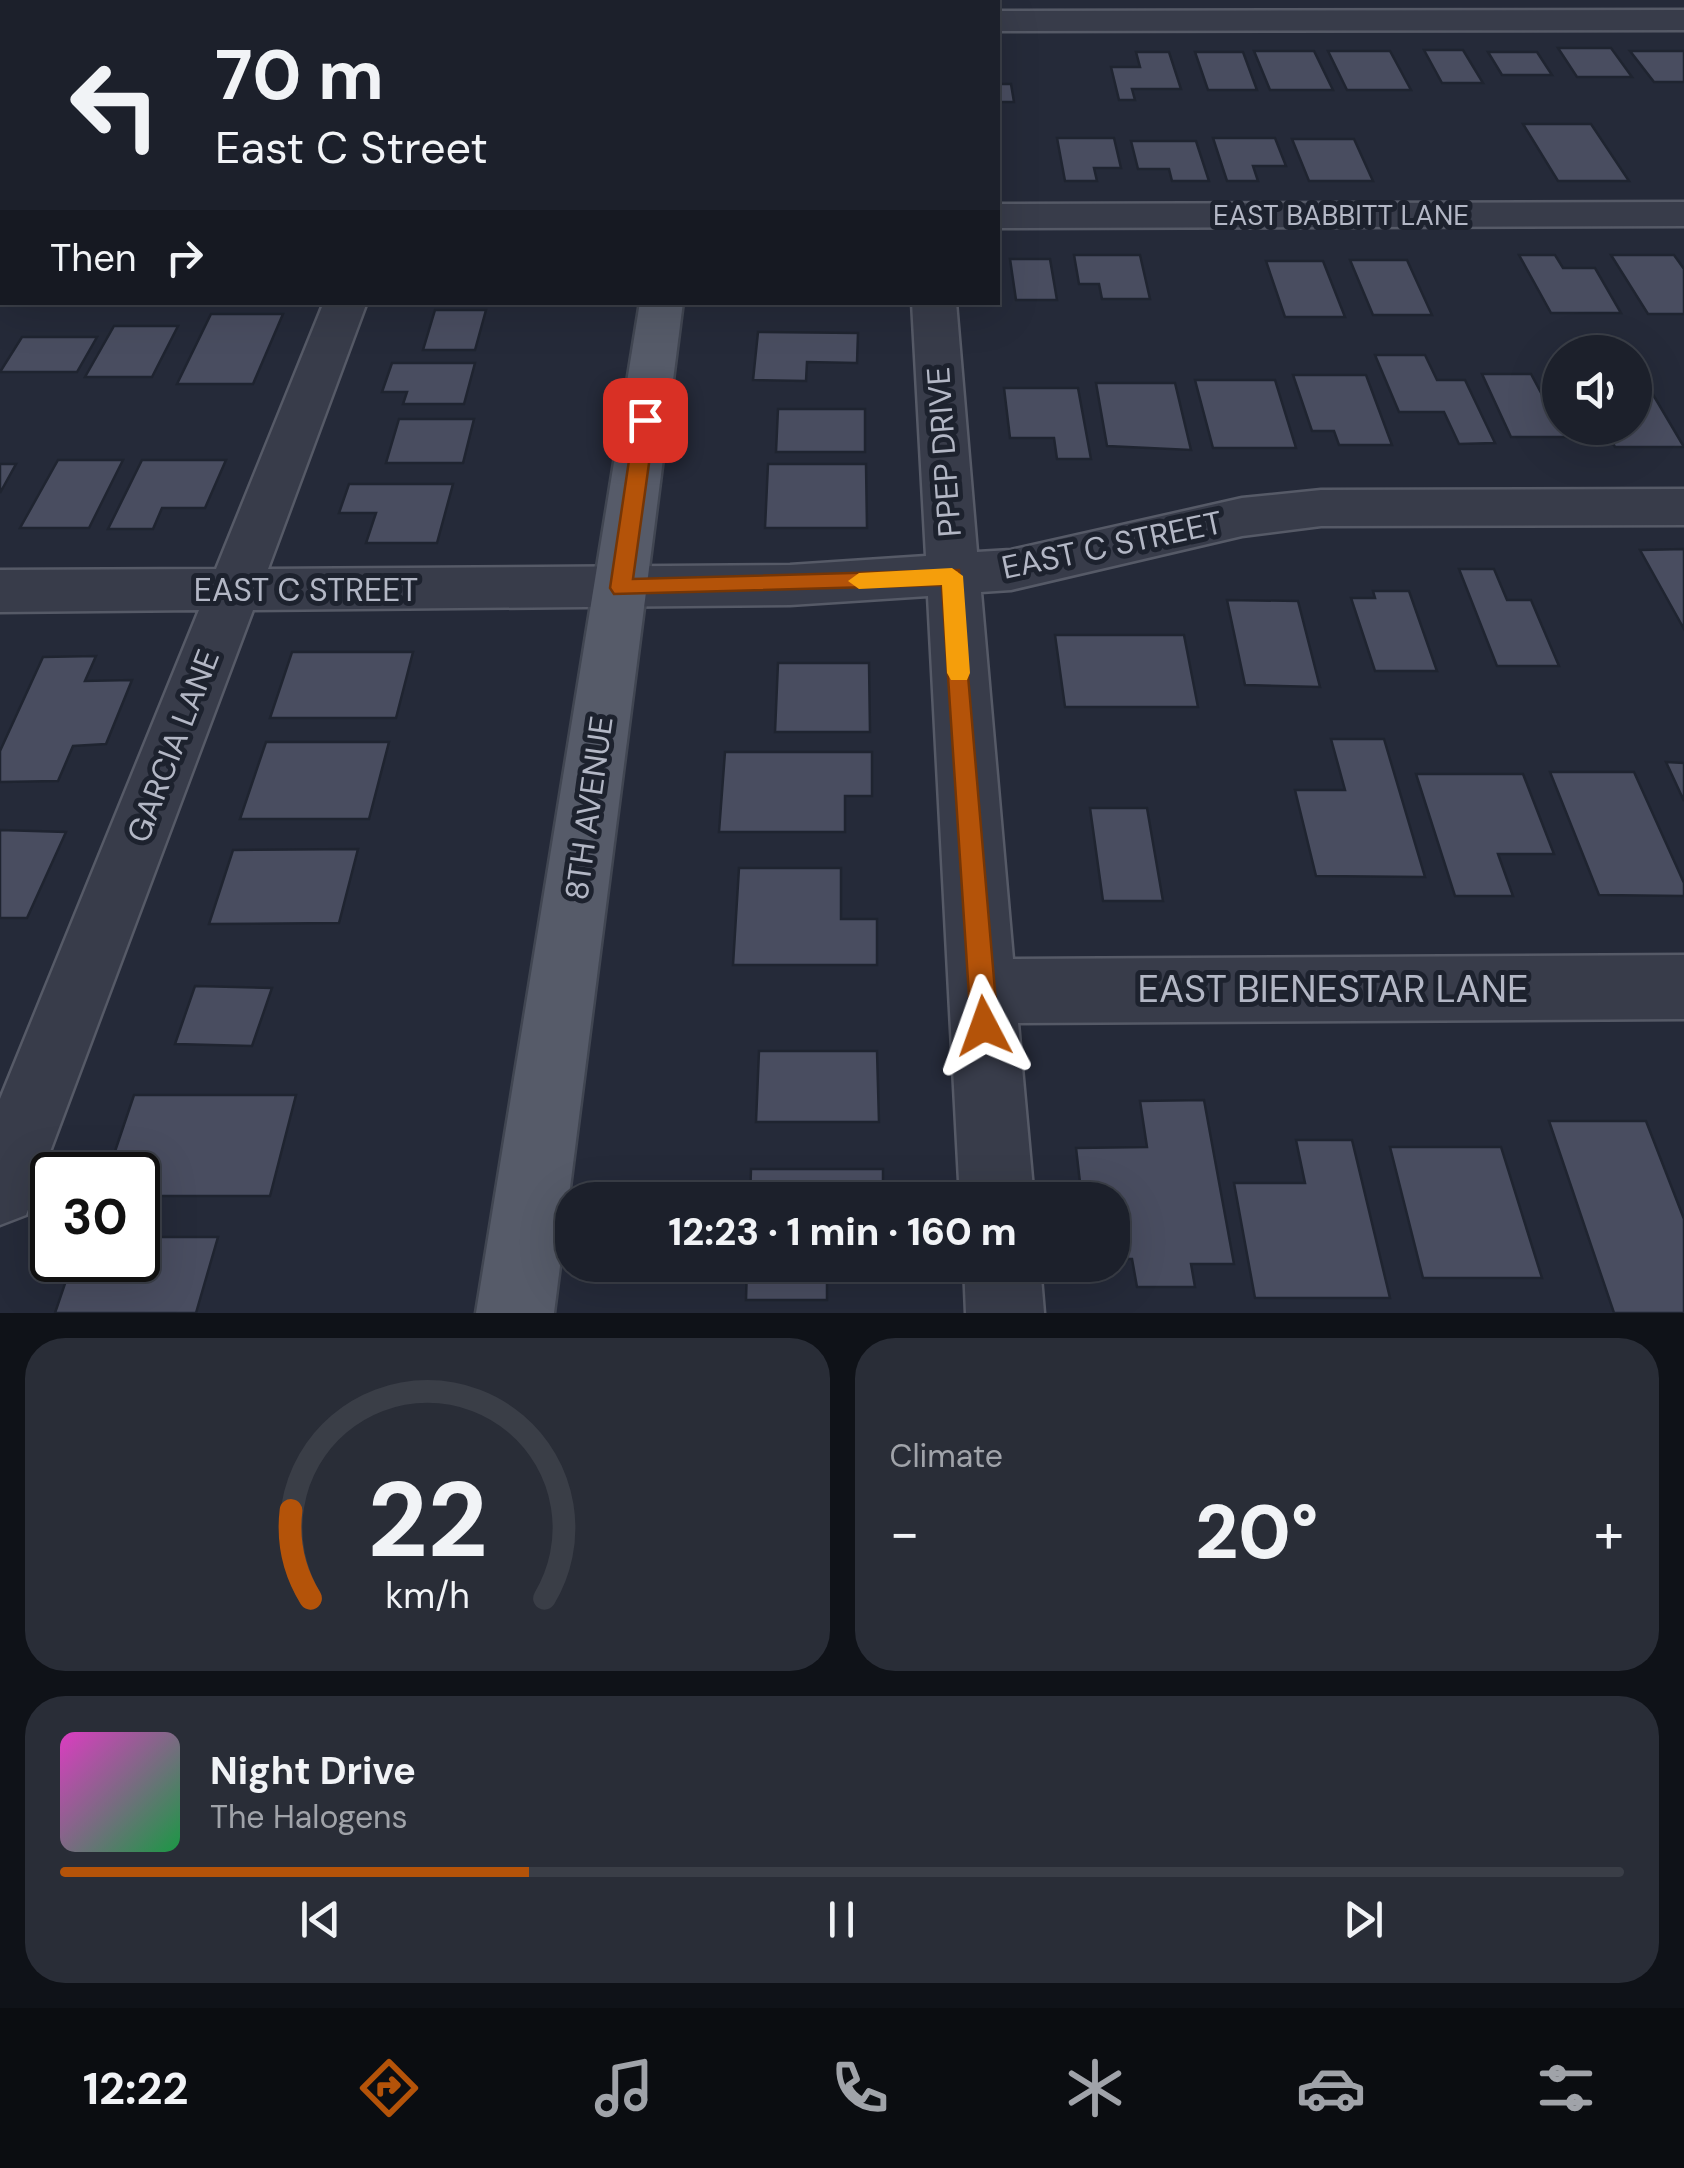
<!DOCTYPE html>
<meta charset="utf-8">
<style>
body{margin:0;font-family:"DM Sans",sans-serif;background:#292d37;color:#f1f3f6;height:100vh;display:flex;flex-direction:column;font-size:38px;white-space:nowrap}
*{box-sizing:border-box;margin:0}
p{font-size:32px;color:#a0a3a9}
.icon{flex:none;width:55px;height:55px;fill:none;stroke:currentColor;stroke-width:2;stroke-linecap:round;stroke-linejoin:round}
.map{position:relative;height:1313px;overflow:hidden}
.details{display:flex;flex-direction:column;gap:25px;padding:25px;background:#0f1218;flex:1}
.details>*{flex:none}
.guide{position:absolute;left:0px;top:0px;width:1000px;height:305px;box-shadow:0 10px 40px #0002,0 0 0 2px #3a3e47;background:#1c202b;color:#f1f3f6;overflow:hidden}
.fabs{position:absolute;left:1542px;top:335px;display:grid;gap:20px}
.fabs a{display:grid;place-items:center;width:110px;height:110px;border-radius:50%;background:#1c202b;box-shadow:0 10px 40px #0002,0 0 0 2px #3a3e47;font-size:50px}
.speed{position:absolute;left:30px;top:1152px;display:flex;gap:20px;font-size:50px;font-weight:700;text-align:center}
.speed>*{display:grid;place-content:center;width:130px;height:130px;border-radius:50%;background:#1c202b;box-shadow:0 10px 40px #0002,0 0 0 2px #3a3e47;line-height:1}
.speed .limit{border:5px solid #111;border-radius:15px;background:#fff;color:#111}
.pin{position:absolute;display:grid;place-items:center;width:85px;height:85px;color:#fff;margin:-42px;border-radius:20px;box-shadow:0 5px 15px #0006}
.me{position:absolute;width:110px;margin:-55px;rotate:356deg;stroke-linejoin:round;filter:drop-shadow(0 0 8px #0008)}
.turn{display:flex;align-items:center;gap:35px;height:210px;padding:0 50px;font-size:45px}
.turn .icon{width:130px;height:130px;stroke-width:2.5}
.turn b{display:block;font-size:70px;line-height:85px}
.then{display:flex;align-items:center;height:95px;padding:0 50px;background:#0003;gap:20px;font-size:38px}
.big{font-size:75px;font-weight:800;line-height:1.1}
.details .card{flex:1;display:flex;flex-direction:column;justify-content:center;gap:15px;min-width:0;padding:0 35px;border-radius:40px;background:#292d37}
.details .dial{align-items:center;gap:0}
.dial svg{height:260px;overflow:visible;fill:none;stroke:#3a3e47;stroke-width:7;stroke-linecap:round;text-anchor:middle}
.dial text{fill:#f1f3f6;stroke:none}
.song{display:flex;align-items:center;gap:30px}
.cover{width:120px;height:120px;border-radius:15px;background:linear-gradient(135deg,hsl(310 70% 55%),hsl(140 70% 35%))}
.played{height:10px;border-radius:5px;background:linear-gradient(90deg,#b45309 30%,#3a3e47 30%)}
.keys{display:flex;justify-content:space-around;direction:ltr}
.heat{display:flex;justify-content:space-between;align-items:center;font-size:55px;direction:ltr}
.details .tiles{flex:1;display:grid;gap:25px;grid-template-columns:1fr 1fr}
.card:last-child{grid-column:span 2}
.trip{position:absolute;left:555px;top:1182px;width:575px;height:100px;border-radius:40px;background:#1c202b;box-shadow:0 10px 40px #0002,0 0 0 2px #3a3e47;font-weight:800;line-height:100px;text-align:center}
.dock{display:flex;height:160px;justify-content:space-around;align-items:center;background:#0b0d11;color:#a0a3a9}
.dock .icon{width:70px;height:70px}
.dock .active{color:#b45309}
.dock b{font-size:45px;color:#f1f3f6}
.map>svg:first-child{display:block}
.building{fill:#494d60;stroke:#1f2430;stroke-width:2.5}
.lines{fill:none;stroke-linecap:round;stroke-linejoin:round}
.minor-casing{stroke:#565a67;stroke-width:5}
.major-casing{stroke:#414652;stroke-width:5}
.minor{fill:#383c4a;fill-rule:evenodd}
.major{fill:#565b69;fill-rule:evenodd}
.route{fill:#b45309;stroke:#753606;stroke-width:2.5}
.slow{fill:#f59e0b}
.labels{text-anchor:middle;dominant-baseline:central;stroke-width:10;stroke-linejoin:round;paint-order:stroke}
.far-street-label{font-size:28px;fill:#b3b7c5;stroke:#1d222e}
.street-label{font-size:32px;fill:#b3b7c5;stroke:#1d222e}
.near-street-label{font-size:38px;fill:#b3b7c5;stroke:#1d222e}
</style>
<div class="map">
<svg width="1684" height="1313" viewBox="0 0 1684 1313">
<rect width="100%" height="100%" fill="#252a39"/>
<g class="building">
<path d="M1558 48H1611L1632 77H1577Z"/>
<path d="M1424 50H1463L1483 83H1442Z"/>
<path d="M1254 51H1314L1333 90H1270Z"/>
<path d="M1328 51H1390L1411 90H1347Z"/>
<path d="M1630 51H1684V82H1654Z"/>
<path d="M1136 52H1169L1181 89H1132L1135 100H1119L1111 67H1140Z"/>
<path d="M1195 52H1243L1257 90H1208Z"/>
<path d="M1488 52H1537L1552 75H1502Z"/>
<path d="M998 84H1011L1014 102H998Z"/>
<path d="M1523 124H1591L1629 181H1558Z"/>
<path d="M1057 138H1114L1121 168H1094L1097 181H1065Z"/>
<path d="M1213 138H1275L1286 166H1253L1258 181H1227Z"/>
<path d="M1292 139H1354L1373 181H1309Z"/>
<path d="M1131 141H1196L1209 181H1172L1169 169H1138Z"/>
<path d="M1074 255H1140L1150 299H1102L1099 284H1079Z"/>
<path d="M1519 255H1555L1563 268H1595L1621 313H1551Z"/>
<path d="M1611 255H1674L1684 269V314H1648Z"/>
<path d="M1010 259H1050L1057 300H1016Z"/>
<path d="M1350 260H1407L1432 315H1373Z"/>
<path d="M1266 261H1323L1345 317H1285Z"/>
<path d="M435 310H486L475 350H423Z"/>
<path d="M211 314H283L253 384H177Z"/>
<path d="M114 326H178L152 377H85Z"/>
<path d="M758 332 858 333 857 363 807 362 806 381 753 380Z"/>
<path d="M22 337H97L77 372H0Z"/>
<path d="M1375 355H1425L1437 380H1465L1495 443 1459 444 1444 412H1399Z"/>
<path d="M392 363H475L464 404H403L407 392H382Z"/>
<path d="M1482 374H1531L1547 404H1560V428H1578L1583 437H1511Z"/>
<path d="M1293 375H1366L1392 445H1339L1334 431H1312Z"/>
<path d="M1195 380H1275L1296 448H1213Z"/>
<path d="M1635 381H1645L1684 447H1615L1604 428H1635Z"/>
<path d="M1096 383H1175L1191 450 1107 446Z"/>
<path d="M1004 388H1078L1091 459H1057L1054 438H1010Z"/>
<path d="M778 409H865V452H776Z"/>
<path d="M399 419H474L463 463H386Z"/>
<path d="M58 460H123L89 528H20Z"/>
<path d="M142 460H226L205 508H162L153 529H108Z"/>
<path d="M0 464H16L0 493Z"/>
<path d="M768 464H866L867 528H765Z"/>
<path d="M349 484H453L437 543H366L376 513H339Z"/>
<path d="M1684 549V629L1640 550Z"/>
<path d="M1459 569H1494L1507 600H1531L1559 666H1497Z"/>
<path d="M1373 591H1409L1437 671H1375L1351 598H1375Z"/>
<path d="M1227 600 1298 601 1320 687 1245 685Z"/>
<path d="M1055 635H1184L1198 707H1065Z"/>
<path d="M292 652H413L396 718H270Z"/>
<path d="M96 656 85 681 132 680 106 744 73 746 58 781 0 782V751L43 657Z"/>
<path d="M778 663H869L870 732H775Z"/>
<path d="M1331 739H1384L1425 877 1316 876 1295 790H1345Z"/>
<path d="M266 742H389L369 819H240Z"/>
<path d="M725 752H872V796H845V832H719Z"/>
<path d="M1666 762 1684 763V801Z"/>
<path d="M1550 772H1634L1684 883V896L1599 895Z"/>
<path d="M1416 774H1523L1554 854H1498L1513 896H1455Z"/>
<path d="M1090 808H1147L1163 901H1103Z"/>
<path d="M0 830 66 832 27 918H0Z"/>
<path d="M358 849 339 923 209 924 233 850Z"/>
<path d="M739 868H841V919H877V965H733Z"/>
<path d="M195 986 272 988 252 1046 175 1044Z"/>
<path d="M759 1051H877L879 1122H756Z"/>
<path d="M134 1095H296L270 1196H138V1175H107Z"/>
<path d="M1204 1100 1234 1264H1191L1195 1287H1137L1132 1259H1112V1200H1082L1076 1148 1147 1147 1140 1101Z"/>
<path d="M1549 1121H1646L1684 1219V1313H1614Z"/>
<path d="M1296 1140H1352L1390 1298H1255L1234 1183H1305Z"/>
<path d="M1390 1147H1501L1542 1278H1423Z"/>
<path d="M751 1169H883V1200H750Z"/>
<path d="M138 1237H218L196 1313H55L73 1260H138Z"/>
<path d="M747 1265H827V1300H746Z"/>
</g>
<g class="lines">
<g class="minor-casing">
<g id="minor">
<path d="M1684 10V30L998 31V11Z"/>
<path d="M1684 202V226L998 228V204Z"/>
<rect x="0" y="268" width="2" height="26"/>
<path d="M324 302H367L268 569 790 565 926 556 912 302H956L977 552 1011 550 1242 498 1321 490 1684 489V525L1321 526 1242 536 1011 590 981 592 1013 959 1684 955V1019L1018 1023 1034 1200H960L928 596 790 605 253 610 36 1189 26 1215 0 1225V1099L199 610 0 612V570L216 569Z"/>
<path d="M964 1265H1040L1044 1313H966Z"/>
</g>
</g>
<g class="major-casing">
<path id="major" d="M640 302H683L554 1313H476Z"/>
</g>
<use href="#minor" class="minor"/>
<use href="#major" class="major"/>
</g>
<path class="route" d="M645 413 655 420 633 579 959 570 998 1026 994 1036 984 1040 975 1036 971 1026 942 585 614 594 610 588 635 420Z"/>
<path class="slow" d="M952 568 963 576 970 673 967 680H951L947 673 942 585 859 589 848 581 859 573Z"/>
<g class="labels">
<g class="far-street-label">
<text x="1341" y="215">EAST BABBITT LANE</text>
</g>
<g class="street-label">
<text transform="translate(944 452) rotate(-94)">PPEP DRIVE</text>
<text transform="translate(1112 545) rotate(-12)">EAST C STREET</text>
<text x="306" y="590">EAST C STREET</text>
<text transform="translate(173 746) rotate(-69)">GARCIA LANE</text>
<text transform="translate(589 808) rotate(-82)">8TH AVENUE</text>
</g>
<g class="near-street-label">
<text x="1333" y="989">EAST BIENESTAR LANE</text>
</g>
</g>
</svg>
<div class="fabs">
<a><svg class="icon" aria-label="sound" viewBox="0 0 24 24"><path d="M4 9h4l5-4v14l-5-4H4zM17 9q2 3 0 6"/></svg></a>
</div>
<div class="speed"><div class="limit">30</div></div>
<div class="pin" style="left:645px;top:420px;background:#d93025"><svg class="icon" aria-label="arrive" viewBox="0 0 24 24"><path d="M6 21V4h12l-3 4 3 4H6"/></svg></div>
<svg class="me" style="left:984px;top:1026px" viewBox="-20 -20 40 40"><path d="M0-17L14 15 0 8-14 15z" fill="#b45309" stroke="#fff" stroke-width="4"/></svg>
<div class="trip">12:23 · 1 min · 160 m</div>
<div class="guide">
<div class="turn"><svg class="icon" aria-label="left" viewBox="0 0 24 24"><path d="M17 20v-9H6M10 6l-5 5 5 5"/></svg><div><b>70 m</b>East C Street</div></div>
<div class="then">Then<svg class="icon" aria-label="right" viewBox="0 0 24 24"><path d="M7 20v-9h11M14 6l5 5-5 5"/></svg></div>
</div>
</div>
<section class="details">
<div class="tiles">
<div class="card dial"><svg viewBox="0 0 100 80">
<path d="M14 69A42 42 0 1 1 86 69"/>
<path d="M14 69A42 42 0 0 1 8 42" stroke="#b45309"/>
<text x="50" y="56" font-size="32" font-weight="700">22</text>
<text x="50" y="72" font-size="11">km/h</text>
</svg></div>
<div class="card"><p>Climate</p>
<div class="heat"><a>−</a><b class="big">20°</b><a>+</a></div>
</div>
<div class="card">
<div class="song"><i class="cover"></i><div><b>Night Drive</b><p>The Halogens</p></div></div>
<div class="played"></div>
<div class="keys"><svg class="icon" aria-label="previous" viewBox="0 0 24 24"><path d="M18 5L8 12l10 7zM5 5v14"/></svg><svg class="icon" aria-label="pause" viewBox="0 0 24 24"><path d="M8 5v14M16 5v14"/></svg><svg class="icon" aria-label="next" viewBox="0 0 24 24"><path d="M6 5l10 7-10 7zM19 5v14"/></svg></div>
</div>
</div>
</section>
<nav class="dock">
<b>12:22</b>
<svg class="icon active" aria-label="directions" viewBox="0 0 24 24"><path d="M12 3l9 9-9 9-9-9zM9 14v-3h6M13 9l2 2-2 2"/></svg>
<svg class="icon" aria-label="music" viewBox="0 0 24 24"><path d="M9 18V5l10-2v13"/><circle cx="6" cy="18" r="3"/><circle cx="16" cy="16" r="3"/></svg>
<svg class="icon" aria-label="phone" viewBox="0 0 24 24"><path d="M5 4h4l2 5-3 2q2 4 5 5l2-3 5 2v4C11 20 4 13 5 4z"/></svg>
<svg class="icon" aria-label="climate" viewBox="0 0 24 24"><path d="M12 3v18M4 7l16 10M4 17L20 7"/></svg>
<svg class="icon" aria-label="car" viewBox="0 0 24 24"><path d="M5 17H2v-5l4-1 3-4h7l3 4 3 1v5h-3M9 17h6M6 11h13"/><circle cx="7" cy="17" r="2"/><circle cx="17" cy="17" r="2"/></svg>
<svg class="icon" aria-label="filters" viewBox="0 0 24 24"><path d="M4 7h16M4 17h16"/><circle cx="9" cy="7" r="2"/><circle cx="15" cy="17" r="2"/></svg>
</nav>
